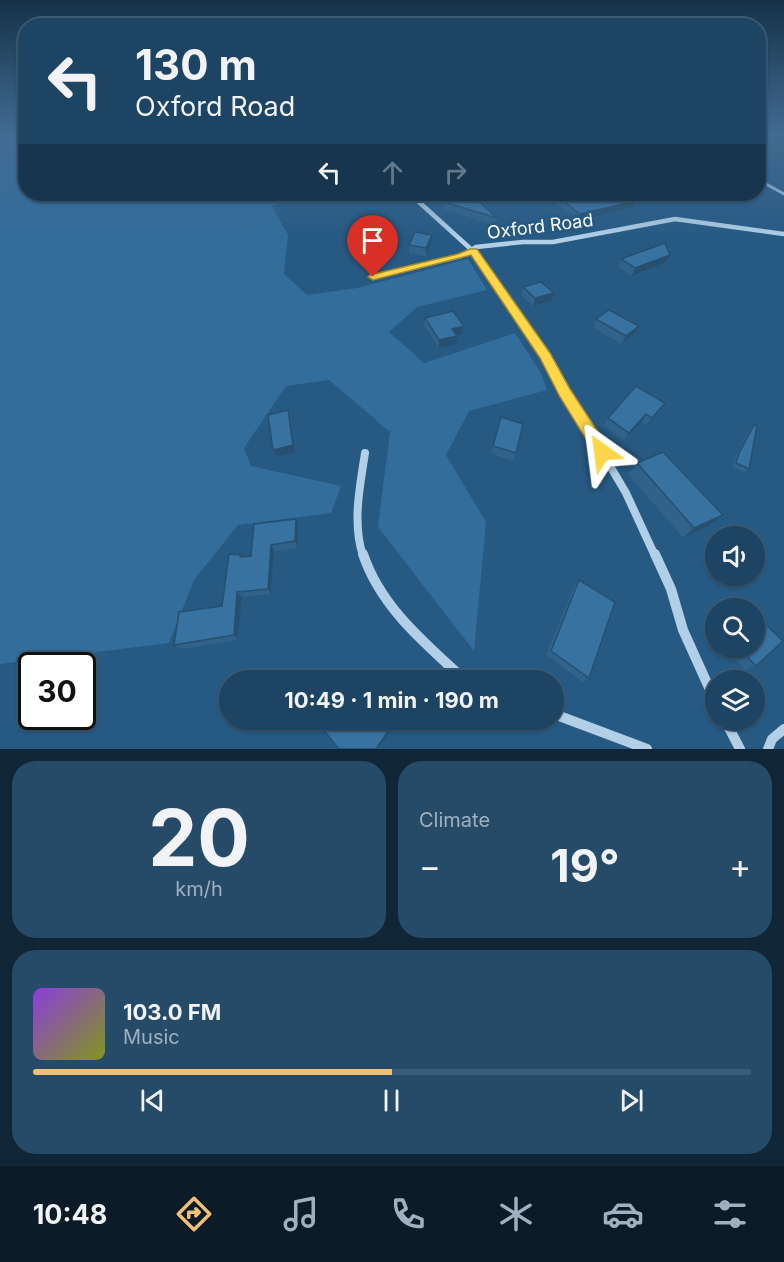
<!DOCTYPE html>
<meta charset="utf-8">
<style>
body{margin:0;font-family:Inter,sans-serif;background:#254b68;color:#f1f3f6;height:100vh;display:flex;flex-direction:column;font-size:22px;white-space:nowrap}
*{box-sizing:border-box;margin:0}
p{font-size:20px;color:#a0b0be}
.icon{flex:none;width:33px;height:33px;fill:none;stroke:currentColor;stroke-width:2;stroke-linecap:round;stroke-linejoin:round}
.map{position:relative;height:749px;overflow:hidden}
.details{display:flex;flex-direction:column;gap:12px;padding:12px;background:#102536;flex:1}
.details>*{flex:none}
.top-card{position:absolute;left:18px;top:18px;width:748px;height:183px;border-radius:24px;box-shadow:0 2px 4px #0004,0 0 0 2px #3b5c77;background:#1d4462;color:#f1f3f6;overflow:hidden}
.fabs{position:absolute;left:705px;top:526px;display:grid;gap:12px}
.fabs a{display:grid;place-items:center;width:60px;height:60px;border-radius:50%;background:#1d4462;box-shadow:0 2px 4px #0004,0 0 0 2px #3b5c77;font-size:30px}
.speed{position:absolute;left:18px;top:652px;display:flex;gap:12px;font-size:30px;font-weight:700;text-align:center}
.speed>*{display:grid;place-content:center;width:78px;height:78px;border-radius:50%;background:#1d4462;box-shadow:0 2px 4px #0004,0 0 0 2px #3b5c77;line-height:1}
.speed .limit{border:3px solid #111;border-radius:9px;background:#fff;color:#111}
.pin{position:absolute;display:grid;place-items:center;width:51px;height:51px;color:#fff;margin:-62px -26px;border-radius:50% 50% 50% 0;rotate:-45deg;box-shadow:0 0 6px #0007}
.pin .icon{rotate:45deg}
.me{position:absolute;width:66px;margin:-33px;rotate:329deg;stroke-linejoin:round;filter:drop-shadow(0 0 4px #0008)}
.turn{display:flex;align-items:center;gap:21px;height:126px;padding:0 18px;font-size:27px}
.turn .icon{width:78px;height:78px;stroke-width:2.5}
.turn b{display:block;font-size:42px;line-height:51px}
.lanes{display:flex;align-items:center;height:57px;padding:0 18px;background:#0003;justify-content:center;gap:30px;direction:ltr}
.lanes .off{opacity:.35}
.big{font-size:45px;font-weight:700;line-height:1.1}
.details .tile{flex:1;display:flex;flex-direction:column;justify-content:center;gap:9px;min-width:0;padding:0 21px;border-radius:24px;background:#254b68}
.details .dial{align-items:center;gap:0}
.dial b{font-size:78px;line-height:1}
.song{display:flex;align-items:center;gap:18px}
.cover{width:72px;height:72px;border-radius:9px;background:linear-gradient(135deg,hsl(270 70% 55%),hsl(70 70% 35%))}
.played{height:6px;border-radius:3px;background:linear-gradient(90deg,#efbf77 50%,#3b5c77 50%)}
.keys{display:flex;justify-content:space-around;direction:ltr}
.heat{display:flex;justify-content:space-between;align-items:center;font-size:33px;direction:ltr}
.details .tiles{flex:1;display:grid;gap:12px;grid-template-columns:1fr 1fr}
.tile:last-child{grid-column:span 2}
.trip{position:absolute;left:219px;top:670px;width:345px;height:60px;border-radius:30px;background:#1d4462;box-shadow:0 2px 4px #0004,0 0 0 2px #3b5c77;font-weight:700;line-height:60px;text-align:center}
.dock{display:flex;height:96px;justify-content:space-around;align-items:center;background:#0c1b27;color:#a0b0be}
.dock .icon{width:42px;height:42px}
.dock .selected{color:#efbf77}
.dock b{font-size:27px;color:#f1f3f6}
.map>svg:first-child{display:block}
.green{fill:#326d9b}
.lines{fill:none;stroke-linecap:round;stroke-linejoin:round}
.minor-far4{stroke:#b1cfe7;stroke-width:3}
.minor-far3{stroke:#b1cfe7;stroke-width:4.5}
.minor-far2{stroke:#b1cfe7;stroke-width:5}
.minor-far1{stroke:#b1cfe7;stroke-width:8}
.minor{stroke:#b1cfe7;stroke-width:10}
.wall{fill:#30628a}
.shaded-wall{fill:#275070}
.building{fill:#3872a0;stroke:#275070;stroke-width:1.5}
.route{fill:#ffd54a;stroke:#a68a30;stroke-width:1.5}
.labels{text-anchor:middle;dominant-baseline:central;stroke-width:6;stroke-linejoin:round;paint-order:stroke}
.far-street-label{font-size:18px;fill:#fff;stroke:#275a83}
</style>
<div class="map">
<svg width="784" height="749" viewBox="0 0 784 749">
<rect width="100%" height="100%" fill="#275a83"/>
<path class="green" d="M0 134H25L26 194H344L290 199 272 206 288 235 284 274 307 295 357 288 468 259 487 290 417 307 389 332 424 363 515 333 541 373 547 390 469 411 446 455 486 522 474 651 378 527 390 432 329 380 286 386 244 448 251 466 341 486 331 513 238 525 194 580 169 643 0 664Z"/>
<g class="lines">
<g class="minor-far4">
<path d="M759 180 784 194"/>
<path d="M411 194 421 203"/>
</g>
<g class="minor-far3">
<path d="M419 202 473 251 501 292"/>
<path d="M373 277 461 256 476 247 523 242H553L675 219 784 234"/>
</g>
<path class="minor-far2" d="M500 290 575 407"/>
<g class="minor-far1">
<path d="M574 405 626 493 655 556"/>
<path d="M363 556C352 523 360 486 365 453"/>
</g>
<g class="minor">
<path d="M363 554C381 608 426 644 466 681"/>
<path d="M655 554 671 589 683 630 716 703"/>
<path d="M554 714 647 749"/>
<path d="M725 720 740 749"/>
<path d="M768 749 772 739 784 729"/>
</g>
</g>
<g class="wall">
<path d="M433 194H462L497 218 496 226 444 209V203Z"/>
<path d="M559 198 634 207 578 221 557 204Z"/>
<path d="M432 235 431 242 426 256 409 253V245Z"/>
<path d="M621 259 666 262 632 276 618 267Z"/>
<path d="M523 287 551 301 533 306 521 295Z"/>
<path d="M425 318 464 326 462 334 456 335V344L439 348 424 325Z"/>
<path d="M596 319 639 326 634 334 621 344 593 327Z"/>
<path d="M665 403 646 425 641 422 624 440 603 426 608 418Z"/>
<path d="M501 417 516 453 513 461 491 454Z"/>
<path d="M754 425 749 469 744 472 732 467 735 457 750 429Z"/>
<path d="M637 463 723 515 710 525 683 538 628 474Z"/>
<path d="M298 526V548L274 551 271 594 242 597 238 640 181 649 174 645 222 606 241 555 242 557 251 556Z"/>
<path d="M579 580 589 678 583 682 546 655 574 586Z"/>
<path d="M740 599 751 609H724L730 604Z"/>
<path d="M716 617V638L705 626Z"/>
<path d="M725 648H754L756 666 745 670Z"/>
</g>
<g class="shaded-wall">
<path d="M784 136V139L759 143V140Z"/>
<path d="M636 201 634 207 578 221 580 214Z"/>
<path d="M432 235 431 242 426 256V248Z"/>
<path d="M670 255 666 262 632 276 635 268Z"/>
<path d="M554 293 551 301 533 306 535 298Z"/>
<path d="M464 326 462 334 451 337 452 329Z"/>
<path d="M639 326 634 334 621 344 626 336Z"/>
<path d="M457 336 456 344 439 348V340Z"/>
<path d="M665 403 659 411 646 425 652 418Z"/>
<path d="M288 410 295 453 276 457 273 450Z"/>
<path d="M646 414 641 422 624 440 629 433Z"/>
<path d="M723 515 710 525 683 538 694 528Z"/>
<path d="M296 519 298 526V548L295 541Z"/>
<path d="M271 545 274 551 271 594 268 589Z"/>
<path d="M237 592 242 597 238 640 234 635Z"/>
<path d="M393 724V726L377 749H376Z"/>
</g>
<g class="building">
<path d="M759 134H784V136L759 140Z"/>
<path d="M442 194H462L467 198 474 197 497 218 444 202 450 201Z"/>
<path d="M579 194H623L636 201 580 214 559 198Z"/>
<path d="M415 232 432 235 426 248 409 245Z"/>
<path d="M665 243 670 255 635 268 621 259Z"/>
<path d="M541 282 554 293 535 298 523 287Z"/>
<path d="M609 310 639 326 626 336 596 319Z"/>
<path d="M453 311 464 326 452 329 457 336 439 340 425 318Z"/>
<path d="M636 386 665 403 652 418 646 414 629 433 608 418Z"/>
<path d="M288 410 293 445 273 450 268 415Z"/>
<path d="M501 417 523 424 516 453 493 446Z"/>
<path d="M754 425 757 426 749 469 736 463 739 453Z"/>
<path d="M663 452 723 515 694 528 637 463Z"/>
<path d="M296 519 295 541 271 545 268 589 237 592 234 635 174 645 179 612 222 606 229 554 241 555 240 557 251 556 254 524Z"/>
<path d="M579 580 615 602 589 678 551 651Z"/>
<path d="M740 599 751 609H728Z"/>
<path d="M754 613 783 641 756 666 739 648H754Z"/>
<path d="M334 720H390L393 724 376 749H339L325 732Z"/>
</g>
<linearGradient id="sky" x2="0" y2="1"><stop stop-color="#153248"/><stop offset="0.56" stop-color="#416b93"/><stop offset="1" stop-color="#416b93" stop-opacity="0"/></linearGradient>
<rect width="784" height="239" fill="url(#sky)"/>
<path class="route" d="M470 249H477L550 353 570 389 608 447 610 452 608 457 602 459 597 457 560 397 540 358 471 255 373 280 368 277 370 275 458 254Z"/>
<g class="labels">
<g class="far-street-label">
<text transform="translate(540 226) rotate(-7)">Oxford Road</text>
</g>
</g>
</svg>
<div class="fabs">
<a><svg class="icon" aria-label="sound" viewBox="0 0 24 24"><path d="M4 9h4l5-4v14l-5-4H4zM17 9q2 3 0 6"/></svg></a>
<a><svg class="icon" aria-label="search" viewBox="0 0 24 24"><circle cx="10" cy="10" r="6"/><path d="M15 15l6 6"/></svg></a>
<a><svg class="icon" aria-label="layers" viewBox="0 0 24 24"><path d="M12 4l9 5-9 5-9-5zM3 14l9 5 9-5"/></svg></a>
</div>
<div class="speed"><div class="limit">30</div></div>
<div class="pin" style="left:373px;top:277px;background:#d93025"><svg class="icon" aria-label="arrive" viewBox="0 0 24 24"><path d="M6 21V4h12l-3 4 3 4H6"/></svg></div>
<svg class="me" style="left:602px;top:452px" viewBox="-20 -20 40 40"><path d="M0-17L14 15 0 8-14 15z" fill="#ffd54a" stroke="#fff" stroke-width="4"/></svg>
<div class="trip">10:49 · 1 min · 190 m</div>
<div class="top-card">
<div class="turn"><svg class="icon" aria-label="left" viewBox="0 0 24 24"><path d="M17 20v-9H6M10 6l-5 5 5 5"/></svg><div><b>130 m</b>Oxford Road</div></div>
<div class="lanes"><svg class="icon" aria-label="left" viewBox="0 0 24 24"><path d="M17 20v-9H6M10 6l-5 5 5 5"/></svg><svg class="icon off" aria-label="ahead" viewBox="0 0 24 24"><path d="M12 20V5M6 11l6-6 6 6"/></svg><svg class="icon off" aria-label="right" viewBox="0 0 24 24"><path d="M7 20v-9h11M14 6l5 5-5 5"/></svg></div>
</div>
</div>
<section class="details">
<div class="tiles">
<div class="tile dial"><b>20</b><p>km/h</p></div>
<div class="tile"><p>Climate</p>
<div class="heat"><a>−</a><b class="big">19°</b><a>+</a></div>
</div>
<div class="tile">
<div class="song"><i class="cover"></i><div><b>103.0 FM</b><p>Music</p></div></div>
<div class="played"></div>
<div class="keys"><svg class="icon" aria-label="previous" viewBox="0 0 24 24"><path d="M18 5L8 12l10 7zM5 5v14"/></svg><svg class="icon" aria-label="pause" viewBox="0 0 24 24"><path d="M8 5v14M16 5v14"/></svg><svg class="icon" aria-label="next" viewBox="0 0 24 24"><path d="M6 5l10 7-10 7zM19 5v14"/></svg></div>
</div>
</div>
</section>
<nav class="dock">
<b>10:48</b>
<svg class="icon selected" aria-label="directions" viewBox="0 0 24 24"><path d="M12 3l9 9-9 9-9-9zM9 14v-3h6M13 9l2 2-2 2"/></svg>
<svg class="icon" aria-label="music" viewBox="0 0 24 24"><path d="M9 18V5l10-2v13"/><circle cx="6" cy="18" r="3"/><circle cx="16" cy="16" r="3"/></svg>
<svg class="icon" aria-label="phone" viewBox="0 0 24 24"><path d="M5 4h4l2 5-3 2q2 4 5 5l2-3 5 2v4C11 20 4 13 5 4z"/></svg>
<svg class="icon" aria-label="climate" viewBox="0 0 24 24"><path d="M12 3v18M4 7l16 10M4 17L20 7"/></svg>
<svg class="icon" aria-label="car" viewBox="0 0 24 24"><path d="M5 17H2v-5l4-1 3-4h7l3 4 3 1v5h-3M9 17h6M6 11h13"/><circle cx="7" cy="17" r="2"/><circle cx="17" cy="17" r="2"/></svg>
<svg class="icon" aria-label="filters" viewBox="0 0 24 24"><path d="M4 7h16M4 17h16"/><circle cx="9" cy="7" r="2"/><circle cx="15" cy="17" r="2"/></svg>
</nav>
